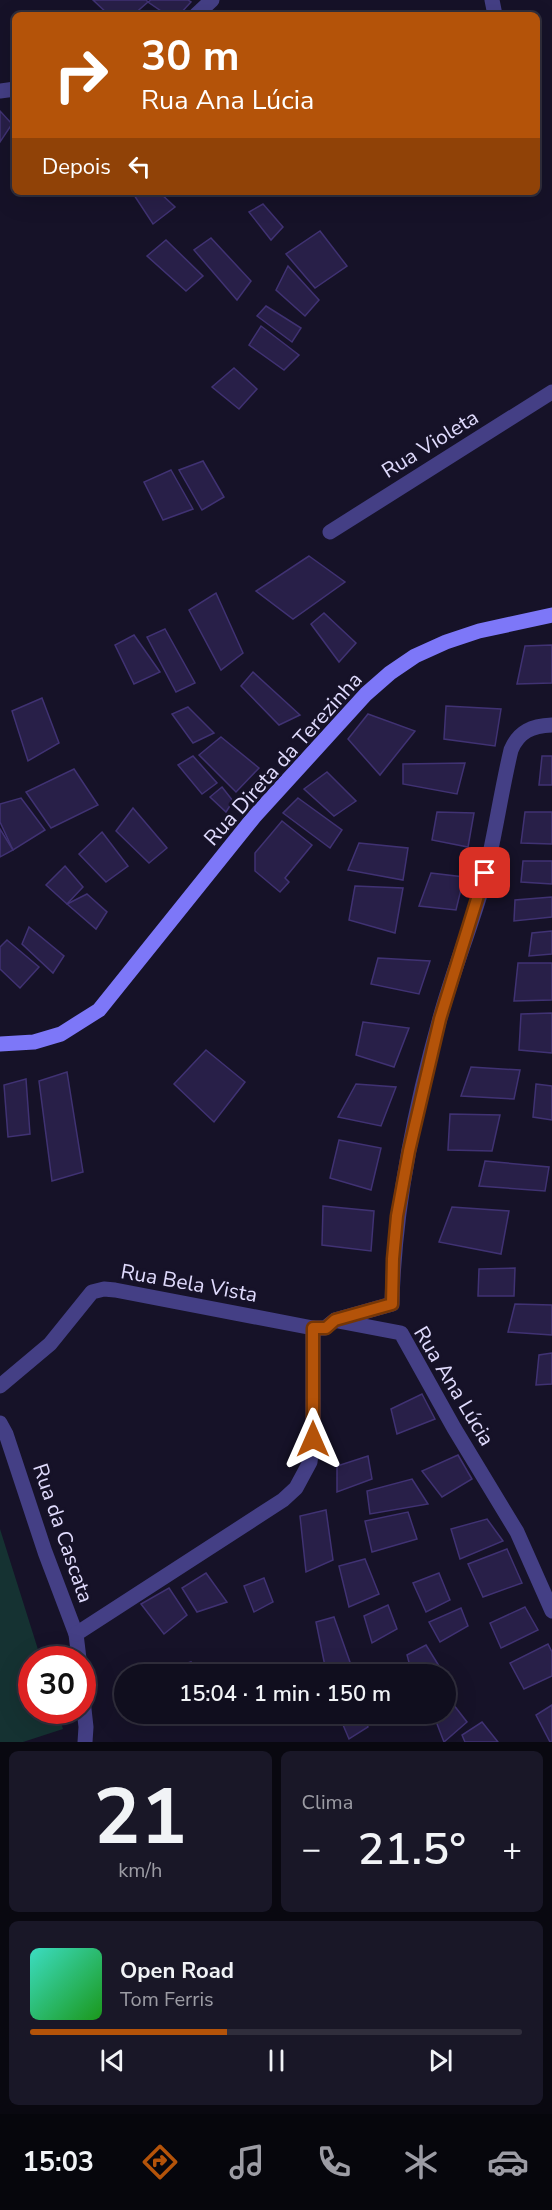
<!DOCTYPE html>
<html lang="pt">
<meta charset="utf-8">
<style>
body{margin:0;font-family:"Nunito Sans",sans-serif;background:#191727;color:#f1f3f6;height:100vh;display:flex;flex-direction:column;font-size:22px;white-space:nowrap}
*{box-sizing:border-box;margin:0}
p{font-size:20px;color:#9c9ca4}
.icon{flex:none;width:33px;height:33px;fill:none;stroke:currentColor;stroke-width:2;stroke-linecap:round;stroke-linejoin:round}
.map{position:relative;height:1742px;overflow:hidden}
.details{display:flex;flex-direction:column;gap:9px;padding:9px;background:#090810;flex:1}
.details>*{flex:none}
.guide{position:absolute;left:12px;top:12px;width:528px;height:183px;border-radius:9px;box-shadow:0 6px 24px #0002,0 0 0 2px #302e3c;background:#b45309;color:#fff;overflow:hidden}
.speed{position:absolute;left:18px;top:1646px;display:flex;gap:12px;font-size:30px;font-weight:700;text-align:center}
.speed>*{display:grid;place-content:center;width:78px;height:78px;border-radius:50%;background:#100e1e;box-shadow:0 6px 24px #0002,0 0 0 2px #302e3c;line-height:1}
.speed .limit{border:9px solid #d22;background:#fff;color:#111}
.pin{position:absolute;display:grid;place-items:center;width:51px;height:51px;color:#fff;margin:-26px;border-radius:12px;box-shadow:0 3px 9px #0006}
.me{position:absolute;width:66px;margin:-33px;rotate:0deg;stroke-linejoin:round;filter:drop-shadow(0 0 4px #0008)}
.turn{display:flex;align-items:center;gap:21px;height:126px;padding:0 30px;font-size:27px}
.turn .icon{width:78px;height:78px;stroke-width:2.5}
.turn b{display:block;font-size:42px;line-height:51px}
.then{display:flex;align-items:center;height:57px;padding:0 30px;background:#0003;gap:12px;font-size:22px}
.big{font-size:45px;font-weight:600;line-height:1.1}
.details .widget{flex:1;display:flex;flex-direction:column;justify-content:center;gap:9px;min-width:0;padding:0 21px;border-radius:9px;background:#191727}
.details .dial{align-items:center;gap:0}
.dial b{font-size:78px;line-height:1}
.song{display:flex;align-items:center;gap:18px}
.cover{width:72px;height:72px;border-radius:9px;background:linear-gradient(135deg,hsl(170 70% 55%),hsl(120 70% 35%))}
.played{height:6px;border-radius:3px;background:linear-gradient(90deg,#b45309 40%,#302e3c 40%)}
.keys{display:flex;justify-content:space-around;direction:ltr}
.heat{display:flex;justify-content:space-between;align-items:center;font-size:33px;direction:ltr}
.details .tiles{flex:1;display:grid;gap:9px;grid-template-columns:1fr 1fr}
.widget:last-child{grid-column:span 2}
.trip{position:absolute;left:114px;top:1664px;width:342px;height:60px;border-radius:30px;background:#100e1e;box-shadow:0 6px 24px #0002,0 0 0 2px #302e3c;font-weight:600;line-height:60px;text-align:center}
.dock{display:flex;height:96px;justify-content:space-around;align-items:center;background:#06060c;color:#9c9ca4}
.dock .icon{width:42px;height:42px}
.dock .selected{color:#b45309}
.dock b{font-size:27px;color:#f1f3f6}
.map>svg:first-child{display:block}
.green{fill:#153232}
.building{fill:#281f48;stroke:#403273;stroke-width:1.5}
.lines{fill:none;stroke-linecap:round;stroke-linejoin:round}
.minor{stroke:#443f85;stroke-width:15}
.secondary{stroke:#7d77f8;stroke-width:15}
.route-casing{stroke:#753606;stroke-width:15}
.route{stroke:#b45309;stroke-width:10}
.labels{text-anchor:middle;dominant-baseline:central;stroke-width:6;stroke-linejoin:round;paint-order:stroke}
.street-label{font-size:21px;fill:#e0dbfd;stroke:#161228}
</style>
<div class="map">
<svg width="552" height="1742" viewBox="0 0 552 1742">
<rect width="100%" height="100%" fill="#161228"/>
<path class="green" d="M0 1529 41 1659H32V1710H57L63 1729 23 1742H0Z"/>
<g class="building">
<path d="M93 0H146L148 2 133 15H109Z"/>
<path d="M151 0H188L191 2 179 15H167L148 2Z"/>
<path d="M0 111 12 124 0 142Z"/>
<path d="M132 192H159L175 207 153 224Z"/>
<path d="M263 204 283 227 271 240 249 212Z"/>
<path d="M320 231 347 266 315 288 286 254Z"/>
<path d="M211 238 251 281 237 300 194 250Z"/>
<path d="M166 240 203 276 186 291 147 256Z"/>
<path d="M288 266 319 300 305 316 276 290Z"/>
<path d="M266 306 301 328 292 342 257 316Z"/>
<path d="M261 326 299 355 284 370 249 345Z"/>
<path d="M234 368 257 389 239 409 212 387Z"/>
<path d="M203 461 224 497 202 510 179 470Z"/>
<path d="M171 470 193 509 163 520 144 482Z"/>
<path d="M309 556 345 582 293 619 256 591Z"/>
<path d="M216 593 243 653 221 670 189 610Z"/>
<path d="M324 613 356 643 339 662 311 624Z"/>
<path d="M165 629 195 683 176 692 147 637Z"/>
<path d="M134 635 160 672 134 684 115 645Z"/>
<path d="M552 645V683L517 684 525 646Z"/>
<path d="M253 672 300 715 279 725 241 686Z"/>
<path d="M42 698 59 743 28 761 12 711Z"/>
<path d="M446 706 501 709 495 746 444 739Z"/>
<path d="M188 707 214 733 193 743 172 714Z"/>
<path d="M368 714 415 731 380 775 348 739Z"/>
<path d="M221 737 259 768 236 792 199 755Z"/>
<path d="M193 756 217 783 202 794 178 765Z"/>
<path d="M542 756H552V785H539Z"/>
<path d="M465 763 457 794 403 784V764Z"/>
<path d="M74 769 98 805 51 828 26 792Z"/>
<path d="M327 772 356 801 334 816 304 789Z"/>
<path d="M222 787 233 801 226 812 210 797Z"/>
<path d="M21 798 45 830 13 850 0 822V804Z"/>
<path d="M298 798 342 830 330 848 283 813Z"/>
<path d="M133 808 167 848 149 863 116 831Z"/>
<path d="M437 812 474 813 468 847 432 840Z"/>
<path d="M525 812H552V844L521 843Z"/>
<path d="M282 821 312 845 285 878 289 882 280 892 255 871V853Z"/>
<path d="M0 829 13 850 0 857Z"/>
<path d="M102 832 128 866 106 882 79 854Z"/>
<path d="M359 843 408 848 403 880 348 870Z"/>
<path d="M523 861H552V884L521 882Z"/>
<path d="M65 866 83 887 67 904 46 885Z"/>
<path d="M431 873 464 877 456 910 419 906Z"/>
<path d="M355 886 403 888 395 933 349 920Z"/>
<path d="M87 894 107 912 96 929 67 904Z"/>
<path d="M552 897V917L514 921 515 900Z"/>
<path d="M29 927 64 956 53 973 22 944Z"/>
<path d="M552 931V954L529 956 532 933Z"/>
<path d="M7 940 39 967 20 988 0 969V947Z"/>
<path d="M378 958 430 961 419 994 371 984Z"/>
<path d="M518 963H552V1000L514 1001Z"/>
<path d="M552 1013V1053L519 1050 521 1014Z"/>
<path d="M363 1022 409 1028 394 1067 356 1055Z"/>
<path d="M206 1050 245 1082 214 1122 174 1084Z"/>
<path d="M471 1067 520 1070 514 1099 461 1096Z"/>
<path d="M67 1072 83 1172 52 1181 39 1081Z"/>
<path d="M26 1079 30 1134 8 1137 4 1085Z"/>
<path d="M356 1084 396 1087 381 1126 338 1117Z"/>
<path d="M536 1084 552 1086V1120L533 1117Z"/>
<path d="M450 1114 500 1115 492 1151 448 1150Z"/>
<path d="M339 1140 381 1148 371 1190 330 1178Z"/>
<path d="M485 1161 549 1167 545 1191 479 1186Z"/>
<path d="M323 1206 374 1211 371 1251 322 1245Z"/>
<path d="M452 1207 509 1211 501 1254 439 1242Z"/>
<path d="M515 1268 514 1296H478L479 1269Z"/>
<path d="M515 1304 552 1305V1335L508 1332Z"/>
<path d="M552 1353V1384L536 1385 539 1355Z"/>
<path d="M422 1394 435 1419 397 1434 391 1409Z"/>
<path d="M458 1455 472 1479 442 1497 422 1471Z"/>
<path d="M368 1456 372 1479 337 1492V1466Z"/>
<path d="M412 1479 428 1504 370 1514 367 1491Z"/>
<path d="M326 1510 333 1560 306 1572 300 1516Z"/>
<path d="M408 1512 417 1539 372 1552 365 1521Z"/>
<path d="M487 1519 503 1541 460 1559 451 1529Z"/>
<path d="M507 1549 522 1583 483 1597 468 1564Z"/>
<path d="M365 1559 379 1594 349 1607 339 1566Z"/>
<path d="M206 1573 227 1602 197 1612 182 1588Z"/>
<path d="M439 1573 450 1600 426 1612 413 1583Z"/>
<path d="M264 1578 273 1602 254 1612 244 1586Z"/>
<path d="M169 1588 187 1615 164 1634 141 1604Z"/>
<path d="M388 1605 397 1629 372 1643 364 1616Z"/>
<path d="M525 1607 538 1630 501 1648 490 1623Z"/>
<path d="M461 1608 468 1626 440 1642 429 1622Z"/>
<path d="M334 1617 351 1665 326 1671 316 1622Z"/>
<path d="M548 1644 552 1652V1676L524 1689 510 1663Z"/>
<path d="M426 1645 444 1674H412L407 1655Z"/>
<path d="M191 1662 193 1674H150Z"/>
<path d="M446 1677 456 1694 446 1700Z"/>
<path d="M453 1704 467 1722 444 1742 434 1716 439 1713H446V1709Z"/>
<path d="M552 1705V1741L550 1742 536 1715Z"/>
<path d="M140 1713H162L142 1719Z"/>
<path d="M338 1713H363L368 1727 349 1739Z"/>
<path d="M482 1722 498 1742H465L462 1735Z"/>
</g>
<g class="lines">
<g class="minor">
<path d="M492 0 495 15"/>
<path d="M196 15 212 0"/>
<path d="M0 91 15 89"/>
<path d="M330 532 552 392"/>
<path d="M338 1321 401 1333 454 1428 517 1532 552 1611"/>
<path d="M0 1386 50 1344 92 1292 104 1289 115 1290 313 1328H325L335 1320 392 1304C394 1207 414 1111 440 1018 452 974 469 932 482 888 494 843 500 796 511 750 519 731 532 726 552 725"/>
<path d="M0 1423 6 1434 45 1552 76 1634 79 1659"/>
<path d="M76 1634 283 1500 296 1488 310 1462 313 1439V1328"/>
<path d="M82 1691 86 1727 85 1742"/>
</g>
<path class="secondary" d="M0 1044 34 1042 61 1034 99 1010 254 817 366 694 390 673 415 656 446 642 479 631 552 615"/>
</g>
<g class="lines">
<g class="route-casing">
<path id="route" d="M313 1439V1328H326L335 1320 392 1304 393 1259 397 1216 409 1151 440 1019 485 873"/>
</g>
<use href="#route" class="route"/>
</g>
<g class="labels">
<g class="street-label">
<text transform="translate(430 444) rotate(-32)">Rua Violeta</text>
<text transform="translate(283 759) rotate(-48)">Rua Direta da Terezinha</text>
<text transform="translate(189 1283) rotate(10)">Rua Bela Vista</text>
<text transform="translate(454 1386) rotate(59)">Rua Ana Lúcia</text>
<text transform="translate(63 1533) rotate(71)">Rua da Cascata</text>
</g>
</g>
</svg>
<div class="speed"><div class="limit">30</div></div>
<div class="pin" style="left:485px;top:873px;background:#d93025"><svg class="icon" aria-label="arrive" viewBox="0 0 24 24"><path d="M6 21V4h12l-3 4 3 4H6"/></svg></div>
<svg class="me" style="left:313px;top:1439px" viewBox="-20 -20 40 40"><path d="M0-17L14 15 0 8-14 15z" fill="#b45309" stroke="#fff" stroke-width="4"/></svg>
<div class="trip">15:04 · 1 min · 150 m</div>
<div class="guide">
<div class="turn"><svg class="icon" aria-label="right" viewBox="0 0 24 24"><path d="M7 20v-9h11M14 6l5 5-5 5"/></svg><div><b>30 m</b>Rua Ana Lúcia</div></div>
<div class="then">Depois<svg class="icon" aria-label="left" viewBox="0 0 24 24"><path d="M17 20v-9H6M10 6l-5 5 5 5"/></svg></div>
</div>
</div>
<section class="details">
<div class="tiles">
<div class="widget dial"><b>21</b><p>km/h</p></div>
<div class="widget"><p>Clima</p>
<div class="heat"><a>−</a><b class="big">21.5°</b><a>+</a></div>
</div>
<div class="widget">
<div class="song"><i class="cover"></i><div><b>Open Road</b><p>Tom Ferris</p></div></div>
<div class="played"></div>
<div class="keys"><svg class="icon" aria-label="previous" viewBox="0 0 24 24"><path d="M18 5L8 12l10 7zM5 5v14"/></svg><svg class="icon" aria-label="pause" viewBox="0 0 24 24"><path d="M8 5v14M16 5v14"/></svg><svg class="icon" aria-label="next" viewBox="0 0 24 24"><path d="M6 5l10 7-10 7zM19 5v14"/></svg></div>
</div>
</div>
</section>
<nav class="dock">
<b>15:03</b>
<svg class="icon selected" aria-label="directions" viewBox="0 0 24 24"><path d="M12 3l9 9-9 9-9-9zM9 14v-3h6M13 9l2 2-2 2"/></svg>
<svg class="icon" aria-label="music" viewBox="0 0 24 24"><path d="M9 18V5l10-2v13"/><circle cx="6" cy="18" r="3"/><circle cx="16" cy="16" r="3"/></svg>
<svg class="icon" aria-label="phone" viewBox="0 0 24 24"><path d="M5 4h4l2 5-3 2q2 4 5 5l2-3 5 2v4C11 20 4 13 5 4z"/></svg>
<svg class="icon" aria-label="climate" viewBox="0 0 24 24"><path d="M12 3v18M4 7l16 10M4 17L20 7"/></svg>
<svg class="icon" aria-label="car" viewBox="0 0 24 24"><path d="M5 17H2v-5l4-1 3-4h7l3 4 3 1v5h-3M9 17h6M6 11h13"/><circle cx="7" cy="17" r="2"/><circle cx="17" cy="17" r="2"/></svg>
</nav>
